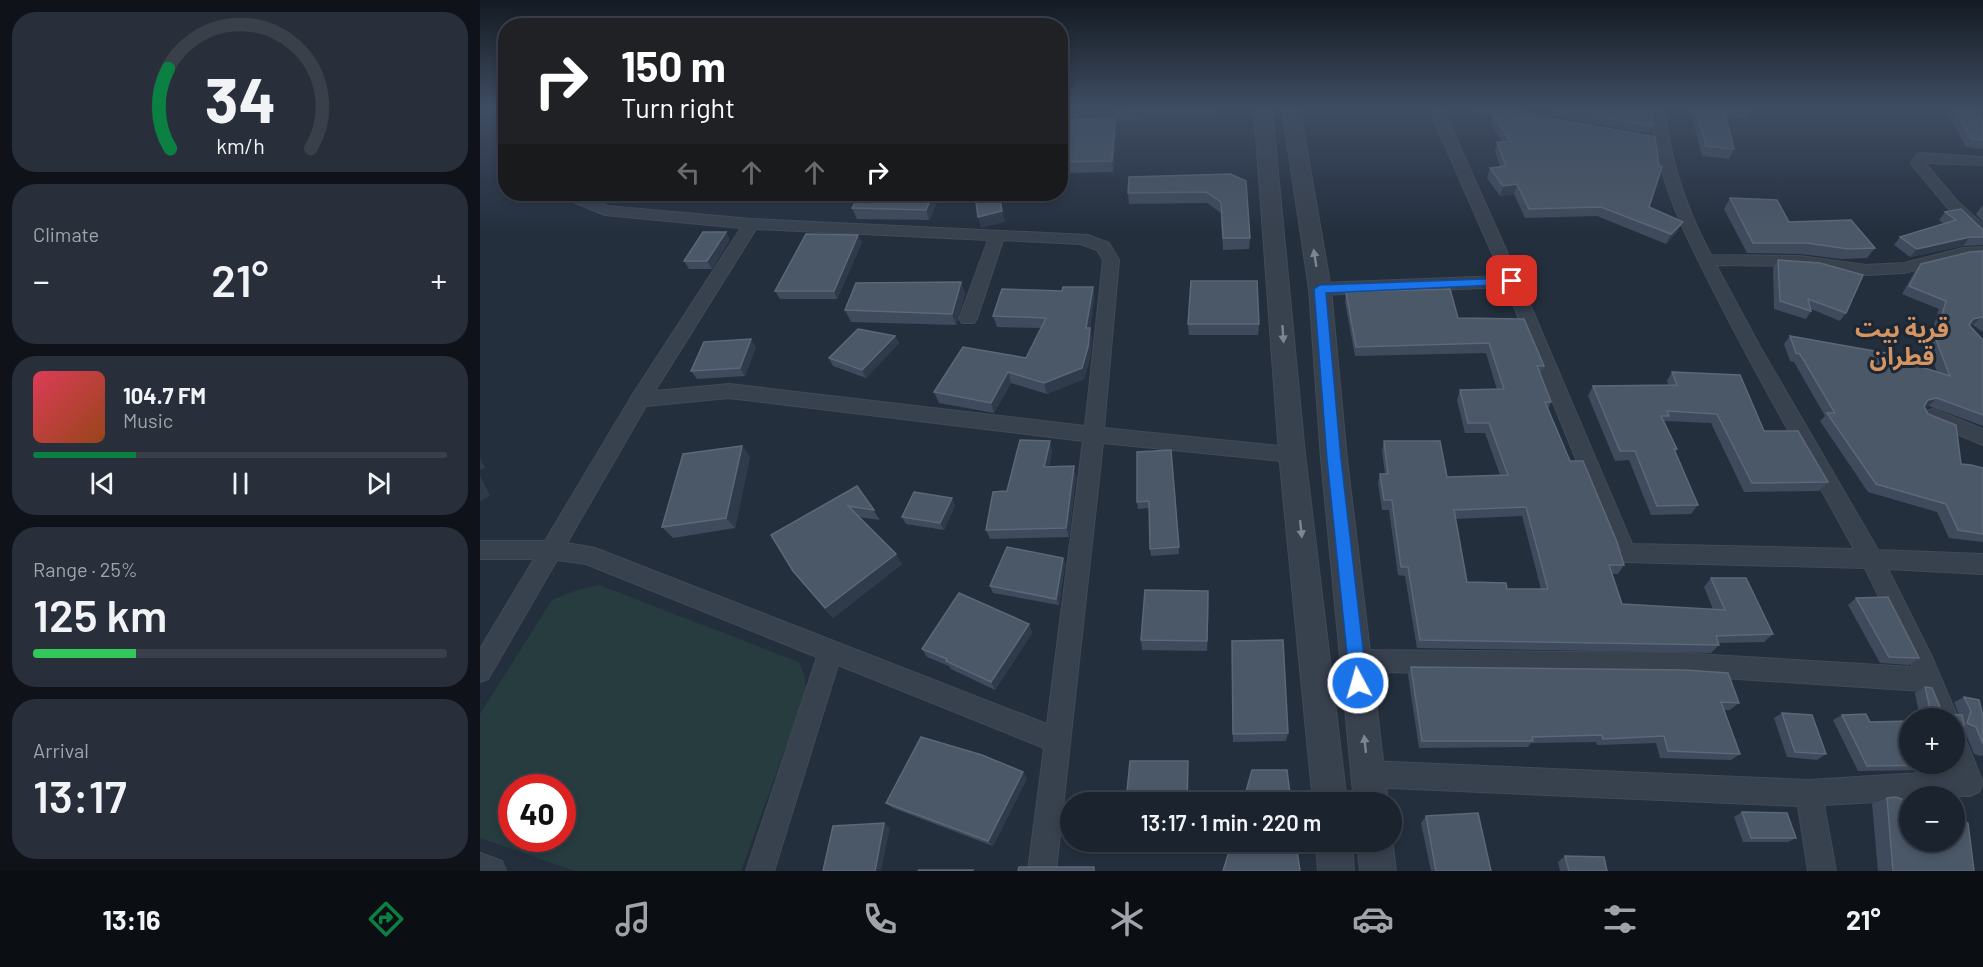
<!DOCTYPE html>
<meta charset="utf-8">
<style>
body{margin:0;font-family:Barlow,"Noto Sans Arabic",sans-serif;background:#282f3a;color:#f1f3f6;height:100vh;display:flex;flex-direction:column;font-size:22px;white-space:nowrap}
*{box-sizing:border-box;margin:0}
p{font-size:20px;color:#a0a4aa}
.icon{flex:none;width:33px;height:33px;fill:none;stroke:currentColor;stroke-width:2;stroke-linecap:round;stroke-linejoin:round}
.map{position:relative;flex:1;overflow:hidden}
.side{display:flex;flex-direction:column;gap:12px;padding:12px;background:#0f1319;width:480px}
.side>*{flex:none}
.guide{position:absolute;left:18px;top:18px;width:570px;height:183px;border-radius:24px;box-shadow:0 3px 9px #0003,0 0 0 2px #39404a;background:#202124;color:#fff;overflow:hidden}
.fabs{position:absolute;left:1419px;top:708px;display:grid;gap:12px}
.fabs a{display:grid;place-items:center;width:66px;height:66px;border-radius:50%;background:#1b232e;box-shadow:0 3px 9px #0003,0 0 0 2px #39404a;font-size:30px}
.speed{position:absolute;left:18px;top:774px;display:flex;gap:12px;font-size:30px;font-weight:700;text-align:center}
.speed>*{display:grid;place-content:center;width:78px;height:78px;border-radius:50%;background:#1b232e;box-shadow:0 3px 9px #0003,0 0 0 2px #39404a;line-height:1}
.speed .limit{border:9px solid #d22;background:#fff;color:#111}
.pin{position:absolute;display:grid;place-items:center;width:51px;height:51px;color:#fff;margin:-26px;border-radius:12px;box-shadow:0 3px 9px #0006}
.me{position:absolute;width:66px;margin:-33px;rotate:354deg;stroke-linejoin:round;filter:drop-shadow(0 0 4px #0008)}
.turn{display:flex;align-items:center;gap:21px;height:126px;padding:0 24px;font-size:27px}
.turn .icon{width:78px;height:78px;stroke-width:2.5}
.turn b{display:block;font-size:42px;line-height:51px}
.lanes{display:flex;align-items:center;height:57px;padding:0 24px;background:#0003;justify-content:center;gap:30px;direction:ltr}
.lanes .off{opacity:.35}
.big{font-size:45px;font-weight:600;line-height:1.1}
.side .widget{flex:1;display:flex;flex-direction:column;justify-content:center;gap:9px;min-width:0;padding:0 21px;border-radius:24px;background:#282f3a}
.side .dial{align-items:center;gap:0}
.dial svg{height:156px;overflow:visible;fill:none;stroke:#39404a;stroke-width:7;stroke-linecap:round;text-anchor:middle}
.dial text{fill:#f1f3f6;stroke:none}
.song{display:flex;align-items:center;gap:18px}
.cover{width:72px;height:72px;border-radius:9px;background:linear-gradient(135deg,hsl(350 70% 55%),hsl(20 70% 35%))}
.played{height:6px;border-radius:3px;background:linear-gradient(90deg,#0b8043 25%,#39404a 25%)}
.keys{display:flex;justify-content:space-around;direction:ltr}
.heat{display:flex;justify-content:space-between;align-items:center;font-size:33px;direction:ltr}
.charge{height:9px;border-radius:4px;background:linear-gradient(90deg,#34c759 25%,#39404a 0)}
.trip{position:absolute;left:580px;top:792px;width:342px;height:60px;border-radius:30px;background:#1b232e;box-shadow:0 3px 9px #0003,0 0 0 2px #39404a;font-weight:600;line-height:60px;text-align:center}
.dock{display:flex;height:96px;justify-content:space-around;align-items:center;background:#0b0e12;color:#a0a4aa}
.dock .icon{width:42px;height:42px}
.dock .active{color:#0b8043}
.dock b{font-size:27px;color:#f1f3f6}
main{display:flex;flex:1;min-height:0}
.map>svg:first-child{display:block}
.green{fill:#263c3f;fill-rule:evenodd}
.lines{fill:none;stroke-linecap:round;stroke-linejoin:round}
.minor-casing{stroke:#414a57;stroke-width:2}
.tertiary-casing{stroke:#414a57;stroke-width:2}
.minor{fill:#38414e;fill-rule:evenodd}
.tertiary{fill:#38414e;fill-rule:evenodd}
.wall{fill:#3f4b5c;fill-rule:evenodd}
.shaded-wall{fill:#2f3b4b}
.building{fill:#4b5868;stroke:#5c6777;stroke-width:1.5;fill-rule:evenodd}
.oneway{fill:#7c8592}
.route{fill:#1a73e8;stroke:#114b97;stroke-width:1.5}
.labels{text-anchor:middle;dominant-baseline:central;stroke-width:6;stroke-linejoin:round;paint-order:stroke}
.district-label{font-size:24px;font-weight:bold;fill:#d59563;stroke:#1d2633}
</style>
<main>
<section class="side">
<div class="widget dial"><svg viewBox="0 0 100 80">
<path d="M14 69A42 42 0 1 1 86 69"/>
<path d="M14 69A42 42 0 0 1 13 28" stroke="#0b8043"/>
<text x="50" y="56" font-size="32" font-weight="700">34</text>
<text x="50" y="72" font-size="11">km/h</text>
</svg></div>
<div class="widget"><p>Climate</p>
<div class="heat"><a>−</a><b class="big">21°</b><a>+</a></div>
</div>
<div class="widget">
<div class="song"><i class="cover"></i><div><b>104.7 FM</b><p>Music</p></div></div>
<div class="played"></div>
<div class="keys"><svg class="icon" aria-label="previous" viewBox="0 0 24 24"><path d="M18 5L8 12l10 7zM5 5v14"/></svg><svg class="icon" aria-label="pause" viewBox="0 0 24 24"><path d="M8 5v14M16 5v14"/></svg><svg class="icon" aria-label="next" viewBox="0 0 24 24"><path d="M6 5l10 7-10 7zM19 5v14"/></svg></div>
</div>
<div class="widget"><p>Range · 25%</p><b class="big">125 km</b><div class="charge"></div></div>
<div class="widget"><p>Arrival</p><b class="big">13:17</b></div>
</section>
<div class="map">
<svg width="1503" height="871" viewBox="0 0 1503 871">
<rect width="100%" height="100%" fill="#242f3e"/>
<path class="green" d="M119 585 319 662 325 676 326 691 261 871H95L0 838V714L72 600 97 590ZM32 788H82V838H32Z"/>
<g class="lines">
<g class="minor-casing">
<g id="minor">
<path d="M680 109H741L734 113 580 124V116Z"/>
<path d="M949 109H963L1040 281 1152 544 1374 549C1331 470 1286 393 1245 313 1211 247 1176 184 1171 109H1185C1190 162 1206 208 1231 255L1320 256 1386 265 1424 263 1483 248 1503 247V257L1483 258 1424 273 1386 275 1320 266 1236 265 1279 345 1398 550 1503 554V574L1408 569 1451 655 1478 718 1475 727 1474 718H1454L1443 691 1198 675 876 672 868 669 864 661 868 653 876 650 1198 653 1433 667 1385 568 1145 562 1137 560 1026 287 840 295 834 293 832 289 834 285 840 283 1022 276Z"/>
<path d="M990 109C1007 109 1055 109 1067 120L1060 124 997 113Z"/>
<path d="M1442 153 1503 157V165L1445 163 1477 201 1503 224V238L1497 236 1467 207 1433 166 1431 163 1437 154Z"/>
<path d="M91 194H105V197L128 206 271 219 608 235 629 243 639 260 624 428 819 448 822 454 819 460 812 462 623 443 576 871H548L564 748 358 665 294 871H266L337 657 106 564 77 560 8 679 0 682V649L54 559H0V541H65L153 394 261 228 125 215 93 202ZM276 229 508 240 479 319 482 323H494L497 319 523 240 600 244 617 250 623 260 605 426 249 384 175 391ZM249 398 603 441 567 724 115 548 87 543 166 406Z"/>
<path d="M1453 409 1503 429V445L1446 421 1443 416 1446 411Z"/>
<path d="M1474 730 1483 733 1503 783 1499 792 1490 796H1430V800L1344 805 1356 871H1328L1318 806 888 787 879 783 875 774 879 765 888 761 1329 780 1472 771 1470 764H1474Z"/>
<path d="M0 853 22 861 26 871H0Z"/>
</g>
</g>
<g class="tertiary-casing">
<g id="tertiary">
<path d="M774 109H792L825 454 867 802H833L799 454Z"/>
<path d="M802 109H820L851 289 867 459 908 802H874L841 459 829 289Z"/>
<path d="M912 840 916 871H880L877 842Z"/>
<path d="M836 842H872L874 871H838Z"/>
</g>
</g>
<use href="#minor" class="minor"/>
<use href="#tertiary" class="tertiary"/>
</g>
<g class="wall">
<path d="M1069 109H1172V126L1169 134 1067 115Z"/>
<path d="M1210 109H1273L1268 119 1245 115 1254 149 1249 159 1222 156Z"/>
<path d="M1472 109H1492L1503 121V149L1486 147 1468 114Z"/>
<path d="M1013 114 1169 207 1198 231 1186 244 1117 216 1045 218 1034 194 1020 196 1007 178 1010 168 1020 167 1015 151 1017 142H1022L1011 124Z"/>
<path d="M580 120 636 130 633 172 580 173Z"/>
<path d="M750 174 770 238 769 249 743 250 741 213 727 203 649 204 648 193Z"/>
<path d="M380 194H483L460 195 449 220 377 219 372 208Z"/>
<path d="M1250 198 1309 222 1395 248 1387 258 1361 259 1320 254 1267 253 1244 209Z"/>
<path d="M1502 206H1503V222L1496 214Z"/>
<path d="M1465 212 1503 230V245L1483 246 1430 257 1414 245 1420 237 1464 224 1459 220Z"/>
<path d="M246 232 250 240 232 269H209L204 261Z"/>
<path d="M382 242 357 299H300L295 291Z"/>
<path d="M1503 251V332L1493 325 1489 326 1503 340V426L1449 406 1445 407 1481 464 1503 468V542L1469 538 1457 512 1388 492 1340 421 1345 416 1314 362 1310 361 1304 344 1310 336 1413 358 1457 372 1444 336 1451 327 1453 328 1459 309 1422 294 1434 273 1441 264Z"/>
<path d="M1298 260 1366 313 1360 321 1331 309V311L1326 319 1294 309 1293 268Z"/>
<path d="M481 282 485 293 476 325 371 322 365 310Z"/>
<path d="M613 287 614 297 610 328 612 339 610 358 604 379 567 394 531 383 514 413 459 403 454 392 546 358 561 328 517 327 513 316 582 291Z"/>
<path d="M866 292 978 318 1064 366 1060 374 1071 402 1068 409 1090 461 1144 565 1138 574H1131L1142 604 1233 609 1224 587 1231 578 1293 634 1284 642 1239 643V645L1231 653 937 648 925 576 918 575 909 510H902L898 483 900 474H905L902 450 904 441 967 477 1020 475 1005 433H985L977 400 980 390H1017L1006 353 875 356 865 302ZM1042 516 1061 589H1027L987 582 975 519Z"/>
<path d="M708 324H779L778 335H709Z"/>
<path d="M415 336 419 343 386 378 353 366 349 358Z"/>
<path d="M276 347 265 376 217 379 211 371Z"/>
<path d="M1192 372 1284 431 1348 482 1339 491 1264 492 1231 423 1185 421 1184 423 1197 449 1195 452 1218 505 1211 514 1171 515 1149 460 1135 461 1108 396 1113 386 1188 385 1187 381Z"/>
<path d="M572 450 569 467 596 475 589 537 510 539 506 530 527 491Z"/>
<path d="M691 450 699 554 671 556 670 549 669 508 658 509 657 502Z"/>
<path d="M270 457 255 528 193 538 182 527Z"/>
<path d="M377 486 400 520 379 517 416 554 422 564 353 618 313 571Z"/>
<path d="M475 505 464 530 426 524 422 517Z"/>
<path d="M583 558 585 564 579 605 513 593 510 586Z"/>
<path d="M1376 598 1439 658 1429 665 1400 663 1368 605Z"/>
<path d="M729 601 727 651 662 650 661 640Z"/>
<path d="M549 624 552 633 515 690 471 669 469 666 447 657 442 649Z"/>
<path d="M752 641 808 733 806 741 753 742Z"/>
<path d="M931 667 1259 703 1250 710H1244L1260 754 1251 760 1180 758 1176 743 1117 745 1116 742 1051 743 1048 747 939 748 928 675Z"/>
<path d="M1445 687 1463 714 1479 715 1474 702 1484 697 1503 716V755L1501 756 1494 754 1485 732 1483 731 1482 743 1474 747V718H1440L1435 693Z"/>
<path d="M1302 713 1346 754 1337 760 1307 757 1294 718Z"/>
<path d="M1362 715 1390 722 1455 765 1445 770 1378 771 1353 720Z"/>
<path d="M547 778 513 846 413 808 406 803Z"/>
<path d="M1407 798 1494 871H1398L1392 804Z"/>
<path d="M1262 812 1316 838 1308 842H1263L1254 817Z"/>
<path d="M946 816 1011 871H951L941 823Z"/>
<path d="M1085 856 1127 871H1080L1078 862Z"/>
</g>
<g class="shaded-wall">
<path d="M635 119 636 130 633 172 632 161Z"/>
<path d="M1037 184 1034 194 1020 196 1023 186Z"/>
<path d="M453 194H459L460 195 449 220 446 210Z"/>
<path d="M519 194 525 222 501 228 498 217Z"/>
<path d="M1203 222 1198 231 1186 244 1191 234Z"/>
<path d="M246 232 250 240 232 269 227 261Z"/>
<path d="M378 235 382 242 357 299 354 291Z"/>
<path d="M1490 237 1483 246 1430 257 1437 249Z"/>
<path d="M481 282 485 293 476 325 472 314Z"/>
<path d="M613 287 614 297 608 339 606 328Z"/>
<path d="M1501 317 1493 325 1485 327 1493 319Z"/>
<path d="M610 328 612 339 610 358 604 379 567 394 564 383Z"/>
<path d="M415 336 419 343 386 378 382 370Z"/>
<path d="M271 339 276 347 265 376 260 368Z"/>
<path d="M528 372 531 383 514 413 511 403Z"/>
<path d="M1457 398 1449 406 1440 408 1448 400Z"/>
<path d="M570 441 572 450 567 476 564 467Z"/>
<path d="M262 446 270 457 255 528 246 518Z"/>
<path d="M0 458 5 468 0 470Z"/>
<path d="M594 466 596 475 589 537 586 528Z"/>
<path d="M0 475 10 496 0 501Z"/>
<path d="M472 498 475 505 464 530 460 523Z"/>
<path d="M416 554 422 564 353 618 345 608Z"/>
<path d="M583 558 585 564 579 605 576 599Z"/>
<path d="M728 591 729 601 727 651V641Z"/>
<path d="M549 624 552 633 515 690 511 682Z"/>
<path d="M708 761 709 769 708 802H707Z"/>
<path d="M543 772 547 778 513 846 508 841Z"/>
<path d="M404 823 410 828 401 871H395Z"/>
</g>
<g class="building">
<path d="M1076 109H1172V126Z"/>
<path d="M1217 109H1244L1254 149 1226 146Z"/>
<path d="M1475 109H1496L1503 121V140L1491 139Z"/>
<path d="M1013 114 1059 116 1175 137 1179 166 1182 167 1169 207 1203 222 1191 234 1121 207 1049 209 1037 184 1023 186 1010 168 1026 166 1017 142H1031Z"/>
<path d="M635 119 632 161 580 162V120Z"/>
<path d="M750 174 766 181 770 238H743L741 202 726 192 648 193 649 177Z"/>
<path d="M380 194H453L446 210 372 208Z"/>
<path d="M495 194H519L522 211 498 217Z"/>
<path d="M1250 198 1297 200 1309 222 1371 220 1395 248 1368 249 1327 243H1273Z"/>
<path d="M1481 209 1503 230V237H1490L1437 249 1420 237 1476 220 1465 212Z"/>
<path d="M223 232H246L227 261H204Z"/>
<path d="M326 234 378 235 354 291H295Z"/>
<path d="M1503 251V318L1501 317 1493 319 1489 325 1503 340V415L1457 398 1448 400 1444 406 1448 414 1476 425 1481 464 1491 465 1503 468V534L1478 530 1466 504 1396 484 1347 413H1355L1320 354 1316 353 1310 336 1411 354 1413 358 1470 376 1451 327 1458 329 1466 301 1429 286 1441 264 1490 252Z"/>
<path d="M1298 260 1340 263 1383 275 1366 313 1328 299 1331 311 1300 301Z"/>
<path d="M711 281H777L779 324H708Z"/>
<path d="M481 282 472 314 365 310 376 283Z"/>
<path d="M583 287H613L606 328H610L608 347 602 368 564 383 528 372 511 403 454 392 483 347 546 358 566 318 513 316 522 289 582 291Z"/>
<path d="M970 289 978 318 1044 319 1064 366H1057L1071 402H1065L1090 461H1103L1137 542 1144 565H1129L1142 604 1245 610 1231 578H1266L1293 634 1236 636 1239 645 940 640 928 567H921L912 500H904L900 474H908L904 441H960L967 477 1028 475 1009 423H988L980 390 1024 389 1009 343 876 347 866 292ZM1046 507 1068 589H1027L1026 583 987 582 974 510Z"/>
<path d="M378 329 415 336 382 370 349 358Z"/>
<path d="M271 339 260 368 211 371 224 342Z"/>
<path d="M1192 372 1260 375 1284 431H1318L1348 482 1272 483 1237 414 1187 411 1189 416H1181L1197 449H1194L1218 505 1177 506 1155 451H1140L1113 386 1197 385Z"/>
<path d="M540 440 570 441 564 467 594 466 586 528 506 530 513 492 527 491Z"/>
<path d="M262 446 246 518 182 527 203 454Z"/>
<path d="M691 450 699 547 670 549 669 501 657 502V452Z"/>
<path d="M377 486 394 510 368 506 416 554 345 608 313 571 291 535Z"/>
<path d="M434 492 472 498 460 523 422 517Z"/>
<path d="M527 547 583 558 576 599 510 586Z"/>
<path d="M665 590 728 591 727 641 661 640Z"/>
<path d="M479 593 549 624 511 682 466 661 467 659 442 649Z"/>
<path d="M1408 597 1439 658 1409 657 1376 598Z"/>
<path d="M803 640 808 733 753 734 752 641Z"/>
<path d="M931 667 1205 670 1248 673 1259 703 1241 702 1260 754 1188 751 1184 736 1123 739 1122 735 1052 737 1053 741H942Z"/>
<path d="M1445 687 1452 688 1463 714 1482 715 1484 723 1482 743 1474 741V718H1452Z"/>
<path d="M1484 697 1499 700 1503 716V744L1496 727 1487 723 1491 711Z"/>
<path d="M1302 713 1332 715 1346 754 1315 752Z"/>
<path d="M1386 714 1390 722 1430 721V764H1454L1455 765 1387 766 1362 715Z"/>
<path d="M441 737 502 755 543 772 508 841 406 803Z"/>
<path d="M650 761H708L707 802H646Z"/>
<path d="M772 770H807L811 802H763Z"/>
<path d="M1416 797 1430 802V842H1474V818L1488 823 1494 871H1413L1407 798Z"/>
<path d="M1262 812 1307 813 1316 838H1271Z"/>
<path d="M998 813 1011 871H956L946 816Z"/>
<path d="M404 823 395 871H343L353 826Z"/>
<path d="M752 842H816L820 871H743Z"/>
<path d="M1085 856 1124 857 1127 871H1089Z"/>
<path d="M539 867H614V871H538Z"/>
<path d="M439 870H493L492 871H438Z"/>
</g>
<defs><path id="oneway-solid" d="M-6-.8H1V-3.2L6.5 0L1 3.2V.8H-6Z" transform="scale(1.5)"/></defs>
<g class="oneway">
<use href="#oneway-solid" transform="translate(835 258) rotate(-99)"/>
<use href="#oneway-solid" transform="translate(803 334) rotate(86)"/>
<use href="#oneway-solid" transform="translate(821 529) rotate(84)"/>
<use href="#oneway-solid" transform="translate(885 744) rotate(-96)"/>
</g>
<linearGradient id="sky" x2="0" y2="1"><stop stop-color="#141a22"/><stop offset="0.47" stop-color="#3f4d63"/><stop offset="1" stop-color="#3f4d63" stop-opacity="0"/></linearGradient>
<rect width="1503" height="231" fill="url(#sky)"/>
<path class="route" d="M1032 278 1038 281 1037 284 846 293 861 459 887 683 884 689 878 692 872 689 870 683 847 459 834 289 840 285Z"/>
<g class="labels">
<g class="district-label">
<text x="1422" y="327">قرية بيت<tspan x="1422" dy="28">قطران</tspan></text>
</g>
</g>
</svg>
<div class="fabs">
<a>+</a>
<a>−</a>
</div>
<div class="speed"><div class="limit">40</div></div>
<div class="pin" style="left:1032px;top:281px;background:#d93025"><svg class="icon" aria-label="arrive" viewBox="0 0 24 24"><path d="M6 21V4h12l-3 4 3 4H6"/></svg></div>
<svg class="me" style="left:878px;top:683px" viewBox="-20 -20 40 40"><circle r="17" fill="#1a73e8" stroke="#fff" stroke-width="3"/><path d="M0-11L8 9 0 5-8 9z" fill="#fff"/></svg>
<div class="trip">13:17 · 1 min · 220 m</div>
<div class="guide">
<div class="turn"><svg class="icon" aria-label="right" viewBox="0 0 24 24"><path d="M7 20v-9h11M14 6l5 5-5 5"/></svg><div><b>150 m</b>Turn right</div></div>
<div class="lanes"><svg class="icon off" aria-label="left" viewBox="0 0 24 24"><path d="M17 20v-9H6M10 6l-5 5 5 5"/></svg><svg class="icon off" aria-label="ahead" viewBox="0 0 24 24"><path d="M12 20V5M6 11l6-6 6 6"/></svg><svg class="icon off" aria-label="ahead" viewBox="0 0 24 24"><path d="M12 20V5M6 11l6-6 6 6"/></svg><svg class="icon" aria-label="right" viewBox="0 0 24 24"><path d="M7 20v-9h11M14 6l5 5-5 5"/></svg></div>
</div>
</div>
</main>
<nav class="dock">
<b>13:16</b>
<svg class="icon active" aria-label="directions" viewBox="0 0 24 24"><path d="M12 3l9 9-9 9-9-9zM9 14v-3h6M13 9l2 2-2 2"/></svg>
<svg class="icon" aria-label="music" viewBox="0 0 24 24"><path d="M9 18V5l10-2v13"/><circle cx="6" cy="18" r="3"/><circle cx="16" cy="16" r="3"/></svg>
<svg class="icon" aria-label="phone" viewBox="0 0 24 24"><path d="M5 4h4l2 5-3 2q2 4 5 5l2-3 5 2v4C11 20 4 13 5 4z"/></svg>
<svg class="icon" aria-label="climate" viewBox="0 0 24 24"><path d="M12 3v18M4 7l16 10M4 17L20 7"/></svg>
<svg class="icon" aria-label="car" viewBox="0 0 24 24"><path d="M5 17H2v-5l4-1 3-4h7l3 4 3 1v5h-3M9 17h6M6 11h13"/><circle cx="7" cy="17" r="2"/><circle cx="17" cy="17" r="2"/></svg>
<svg class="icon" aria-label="filters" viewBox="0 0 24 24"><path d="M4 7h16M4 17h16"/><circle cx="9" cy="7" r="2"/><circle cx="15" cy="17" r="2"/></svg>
<b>21°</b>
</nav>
